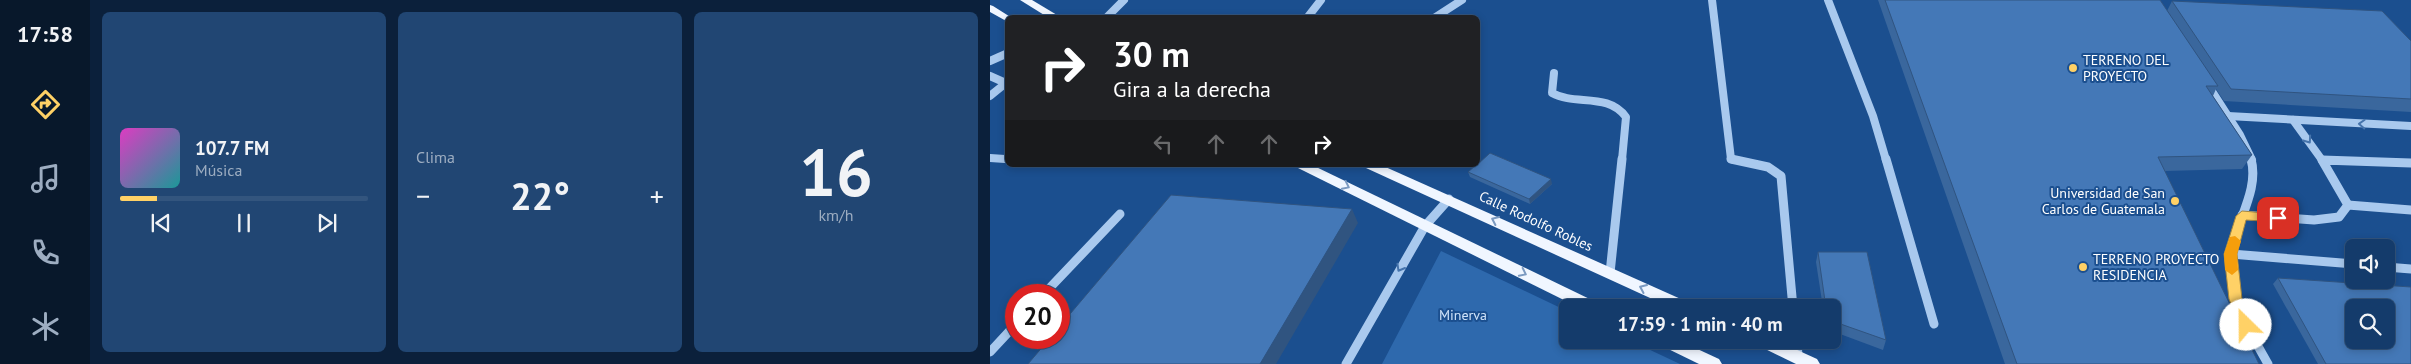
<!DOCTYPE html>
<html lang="es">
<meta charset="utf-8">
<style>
body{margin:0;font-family:"PT Sans",sans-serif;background:#214673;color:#f1f3f6;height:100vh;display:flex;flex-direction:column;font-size:19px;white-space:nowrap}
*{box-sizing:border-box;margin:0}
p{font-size:16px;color:#9dadc1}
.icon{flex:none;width:28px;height:28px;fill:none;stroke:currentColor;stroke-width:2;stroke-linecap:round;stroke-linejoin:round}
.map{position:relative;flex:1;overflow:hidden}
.drawer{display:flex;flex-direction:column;gap:12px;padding:12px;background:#0b203b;width:900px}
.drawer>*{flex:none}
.banner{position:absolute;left:15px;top:15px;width:475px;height:152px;border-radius:8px;box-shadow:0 2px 8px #0003,0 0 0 1px #33557e;background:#202124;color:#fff;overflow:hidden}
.fabs{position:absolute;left:1355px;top:239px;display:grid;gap:10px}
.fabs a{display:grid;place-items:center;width:50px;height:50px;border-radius:8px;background:#143b6b;box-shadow:0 2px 8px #0003,0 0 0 1px #33557e;font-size:25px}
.speed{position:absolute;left:15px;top:284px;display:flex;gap:10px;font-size:25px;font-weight:700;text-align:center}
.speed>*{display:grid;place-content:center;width:65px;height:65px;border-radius:50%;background:#143b6b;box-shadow:0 2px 8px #0003,0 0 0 1px #33557e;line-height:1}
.speed .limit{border:8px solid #d22;background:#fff;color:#111}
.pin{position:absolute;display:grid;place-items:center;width:42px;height:42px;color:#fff;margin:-21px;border-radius:10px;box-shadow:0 2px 8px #0006}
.me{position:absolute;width:55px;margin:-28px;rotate:337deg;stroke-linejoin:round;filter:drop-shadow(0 0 4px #0008)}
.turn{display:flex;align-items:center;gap:18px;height:105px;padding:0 25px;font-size:22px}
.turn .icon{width:65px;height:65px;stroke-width:2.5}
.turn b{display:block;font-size:35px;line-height:42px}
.lanes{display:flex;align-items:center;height:48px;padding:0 25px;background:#0003;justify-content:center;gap:25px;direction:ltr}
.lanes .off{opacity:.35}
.big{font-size:38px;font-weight:600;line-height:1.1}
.drawer .card{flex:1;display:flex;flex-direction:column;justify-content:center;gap:8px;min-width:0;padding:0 18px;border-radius:8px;background:#214673}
.drawer .dial{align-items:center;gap:0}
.dial b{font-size:65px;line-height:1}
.song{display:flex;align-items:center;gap:15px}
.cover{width:60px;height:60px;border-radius:8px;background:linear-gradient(135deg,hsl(310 70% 55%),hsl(180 70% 35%))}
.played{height:5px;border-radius:2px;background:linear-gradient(90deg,#ffd166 15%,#33557e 15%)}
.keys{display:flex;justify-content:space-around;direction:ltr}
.heat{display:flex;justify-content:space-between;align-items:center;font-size:28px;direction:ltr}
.drawer .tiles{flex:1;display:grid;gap:12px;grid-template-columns:repeat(3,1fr)}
.trip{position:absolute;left:569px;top:299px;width:282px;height:50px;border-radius:8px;background:#143b6b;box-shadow:0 2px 8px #0003,0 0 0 1px #33557e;font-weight:600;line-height:50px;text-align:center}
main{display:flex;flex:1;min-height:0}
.menu{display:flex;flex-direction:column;width:90px;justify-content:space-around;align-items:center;background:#08182b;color:#9dadc1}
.menu .icon{width:35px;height:35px}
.menu .active{color:#ffd166}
.menu b{font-size:22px;color:#f1f3f6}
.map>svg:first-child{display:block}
.green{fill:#2e69ad}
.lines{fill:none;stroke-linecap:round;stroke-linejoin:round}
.minor-far1{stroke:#a9c9ee;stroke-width:8}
.minor{stroke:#a9c9ee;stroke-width:9}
.major{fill:#f0f6ff;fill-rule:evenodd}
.wall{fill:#3a679d}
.shaded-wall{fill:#305480}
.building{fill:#4478b7;stroke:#305480;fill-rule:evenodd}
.oneway{stroke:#4674ac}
.oneway2{stroke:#7b9ac1}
.route{fill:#ffd166;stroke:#a68842}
.slow{fill:#f59e0b}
.poi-dot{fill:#ffd166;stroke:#1b4f8f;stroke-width:2}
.labels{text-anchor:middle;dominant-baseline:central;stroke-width:4;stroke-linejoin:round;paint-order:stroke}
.poi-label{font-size:14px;fill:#fff;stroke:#1b4f8f;text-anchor:start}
.street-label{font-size:14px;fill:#fff;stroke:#1b4f8f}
.park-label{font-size:14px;fill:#cfe3fa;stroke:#1b4f8f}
</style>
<main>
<nav class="menu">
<b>17:58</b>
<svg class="icon active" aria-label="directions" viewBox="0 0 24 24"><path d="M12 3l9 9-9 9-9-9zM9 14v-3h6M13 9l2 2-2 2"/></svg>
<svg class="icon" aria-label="music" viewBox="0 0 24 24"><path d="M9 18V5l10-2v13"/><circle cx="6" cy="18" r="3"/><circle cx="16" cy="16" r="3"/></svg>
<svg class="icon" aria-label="phone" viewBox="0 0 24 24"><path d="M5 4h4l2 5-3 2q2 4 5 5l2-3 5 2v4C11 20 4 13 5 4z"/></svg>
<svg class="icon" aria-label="climate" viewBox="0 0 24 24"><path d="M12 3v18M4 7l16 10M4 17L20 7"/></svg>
</nav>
<section class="drawer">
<div class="tiles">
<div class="card">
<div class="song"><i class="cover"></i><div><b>107.7 FM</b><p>Música</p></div></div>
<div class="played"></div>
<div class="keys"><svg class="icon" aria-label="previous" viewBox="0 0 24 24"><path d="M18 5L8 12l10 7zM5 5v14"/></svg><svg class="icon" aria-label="pause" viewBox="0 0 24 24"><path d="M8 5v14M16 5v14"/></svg><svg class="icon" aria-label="next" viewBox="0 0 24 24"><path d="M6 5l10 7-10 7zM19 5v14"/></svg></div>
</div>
<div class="card"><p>Clima</p>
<div class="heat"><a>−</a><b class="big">22°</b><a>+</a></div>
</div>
<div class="card dial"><b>16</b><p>km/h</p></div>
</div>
</section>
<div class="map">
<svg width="1421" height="364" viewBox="0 0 1421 364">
<rect width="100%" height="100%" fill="#1b4f8f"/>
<path class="green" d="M451 251 577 311 578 340H639L690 364H392Z"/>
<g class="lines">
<g class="minor-far1">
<path d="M722 0 741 159 744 160"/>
<path d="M838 0 883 116 896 160"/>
<path d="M116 18 134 0"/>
<path d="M317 18 331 0"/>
<path d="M444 18 472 0"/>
<path d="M0 61 18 53"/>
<path d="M564 73 562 93C585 106 618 92 636 117L632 160"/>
<path d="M0 76 18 84"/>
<path d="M1218 85 1250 135 1262 160"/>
<path d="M0 96 16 83"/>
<path d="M1238 116 1421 126"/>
<path d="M1303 120 1332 160"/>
<path d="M0 158 15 159"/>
<path d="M1332 160H1346"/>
</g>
<g class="minor">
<path d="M741 159 778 167 791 176 803 308"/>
<path d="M896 159 944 324"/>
<path d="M1261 159C1269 188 1249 217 1243 245 1232 288 1258 328 1278 364"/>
<path d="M1358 205 1421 210"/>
<path d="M1252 215 1324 220 1349 217 1358 205 1332 160 1421 163"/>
<path d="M1241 254 1364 264"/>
<path d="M1396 267 1421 269"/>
<path d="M620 273 632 159"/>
<path d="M53 295 130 214"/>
<path d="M807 340 808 357"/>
<path d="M0 352 26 324"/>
<path d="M356 364 435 226 459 199"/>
</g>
<g class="major">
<path d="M30 0H42L72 18H59Z"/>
<path d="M0 5 3 6 22 18H18V22L0 12Z"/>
<path d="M306 165H322L610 304 612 308H590L308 168Z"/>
<path d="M374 165H391L702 304 704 308H682L376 168Z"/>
<path d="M665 340H688L729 359 732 364H709L668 344Z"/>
<path d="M762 340H785L827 359 830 364H806L765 344Z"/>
</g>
</g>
<g class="wall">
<path d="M888 0H1170L1177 11 1182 1 1421 41V112L1234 101 1226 89 1223 96 1262 155 1252 169 1174 171 1269 364H1015Z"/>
<path d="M478 172 562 184 540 204 480 177Z"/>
<path d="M828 252 896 340 893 350 842 331V308H833L826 262Z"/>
<path d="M1288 278 1421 364H1328L1283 284Z"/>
</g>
<g class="shaded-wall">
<path d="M561 179 562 184 540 204 539 199Z"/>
<path d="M362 209 368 223 286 364H270Z"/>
</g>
<g class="building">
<path d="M895 0H1170L1228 86H1216L1262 155 1168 157 1269 364H1027Z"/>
<path d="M1182 1 1392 11 1421 41V99L1241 89Z"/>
<path d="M500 153 561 179 539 199 478 172 486 165H488V164Z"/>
<path d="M181 195 362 209 270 364H38L60 338H69V327Z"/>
<path d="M828 252H877L896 340 842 321V308H836Z"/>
<path d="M1288 278 1421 287V364H1336ZM1364 308H1396V340H1364Z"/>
</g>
<defs><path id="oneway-chevron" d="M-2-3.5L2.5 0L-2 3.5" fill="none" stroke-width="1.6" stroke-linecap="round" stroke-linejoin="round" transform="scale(1.25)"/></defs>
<g class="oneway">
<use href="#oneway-chevron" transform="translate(1372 124) rotate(-177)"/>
<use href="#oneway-chevron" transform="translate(1318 140) rotate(55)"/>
<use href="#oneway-chevron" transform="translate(410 268) rotate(120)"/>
</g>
<g class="oneway2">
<use href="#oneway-chevron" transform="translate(356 186) rotate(26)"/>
<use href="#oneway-chevron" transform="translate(505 220) rotate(-155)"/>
<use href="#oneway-chevron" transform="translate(533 273) rotate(26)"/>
<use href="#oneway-chevron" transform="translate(653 288) rotate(-156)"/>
</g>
<path class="route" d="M1252 211 1288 214 1294 218 1288 222 1256 220 1247 254 1252 299 1263 325 1261 329H1251L1239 299 1234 254 1246 216Z"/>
<path class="slow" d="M1245 236 1251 241 1247 254 1248 270 1242 275 1235 270 1234 254 1240 237Z"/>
<g class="poi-dot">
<circle cx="1083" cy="68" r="5"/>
<circle cx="1185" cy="201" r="5"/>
<circle cx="1093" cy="267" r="5"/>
</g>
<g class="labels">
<g class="poi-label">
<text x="1093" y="60">TERRENO DEL<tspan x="1093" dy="16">PROYECTO</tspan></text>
<text x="1175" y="193" text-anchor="end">Universidad de San<tspan x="1175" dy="16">Carlos de Guatemala</tspan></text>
<text x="1103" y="259">TERRENO PROYECTO<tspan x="1103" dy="16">RESIDENCIA</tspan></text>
</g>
<g class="street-label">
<text transform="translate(546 221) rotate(25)">Calle Rodolfo Robles</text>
</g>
<g class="park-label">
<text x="473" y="315">Minerva</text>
</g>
</g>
</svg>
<div class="fabs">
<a><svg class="icon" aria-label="sound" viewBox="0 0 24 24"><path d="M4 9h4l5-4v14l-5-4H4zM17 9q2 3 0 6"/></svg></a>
<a><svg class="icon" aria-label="search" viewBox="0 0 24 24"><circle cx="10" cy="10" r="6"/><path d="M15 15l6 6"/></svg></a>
</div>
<div class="speed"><div class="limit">20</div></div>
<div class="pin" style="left:1288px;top:218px;background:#d93025"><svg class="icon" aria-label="arrive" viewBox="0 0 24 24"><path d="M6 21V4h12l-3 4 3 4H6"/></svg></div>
<svg class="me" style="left:1256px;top:325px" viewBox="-20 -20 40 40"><circle r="19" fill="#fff"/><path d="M0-13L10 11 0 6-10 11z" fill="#ffd166"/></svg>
<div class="trip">17:59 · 1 min · 40 m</div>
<div class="banner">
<div class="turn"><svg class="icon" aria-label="right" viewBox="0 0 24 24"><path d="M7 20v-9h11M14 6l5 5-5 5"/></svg><div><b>30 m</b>Gira a la derecha</div></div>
<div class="lanes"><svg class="icon off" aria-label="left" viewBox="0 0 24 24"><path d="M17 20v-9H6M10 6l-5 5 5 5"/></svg><svg class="icon off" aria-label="ahead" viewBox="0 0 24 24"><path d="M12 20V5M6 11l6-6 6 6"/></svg><svg class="icon off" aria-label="ahead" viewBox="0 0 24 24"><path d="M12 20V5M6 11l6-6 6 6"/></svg><svg class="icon" aria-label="right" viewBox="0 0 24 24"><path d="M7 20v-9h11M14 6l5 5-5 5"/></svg></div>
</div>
</div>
</main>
